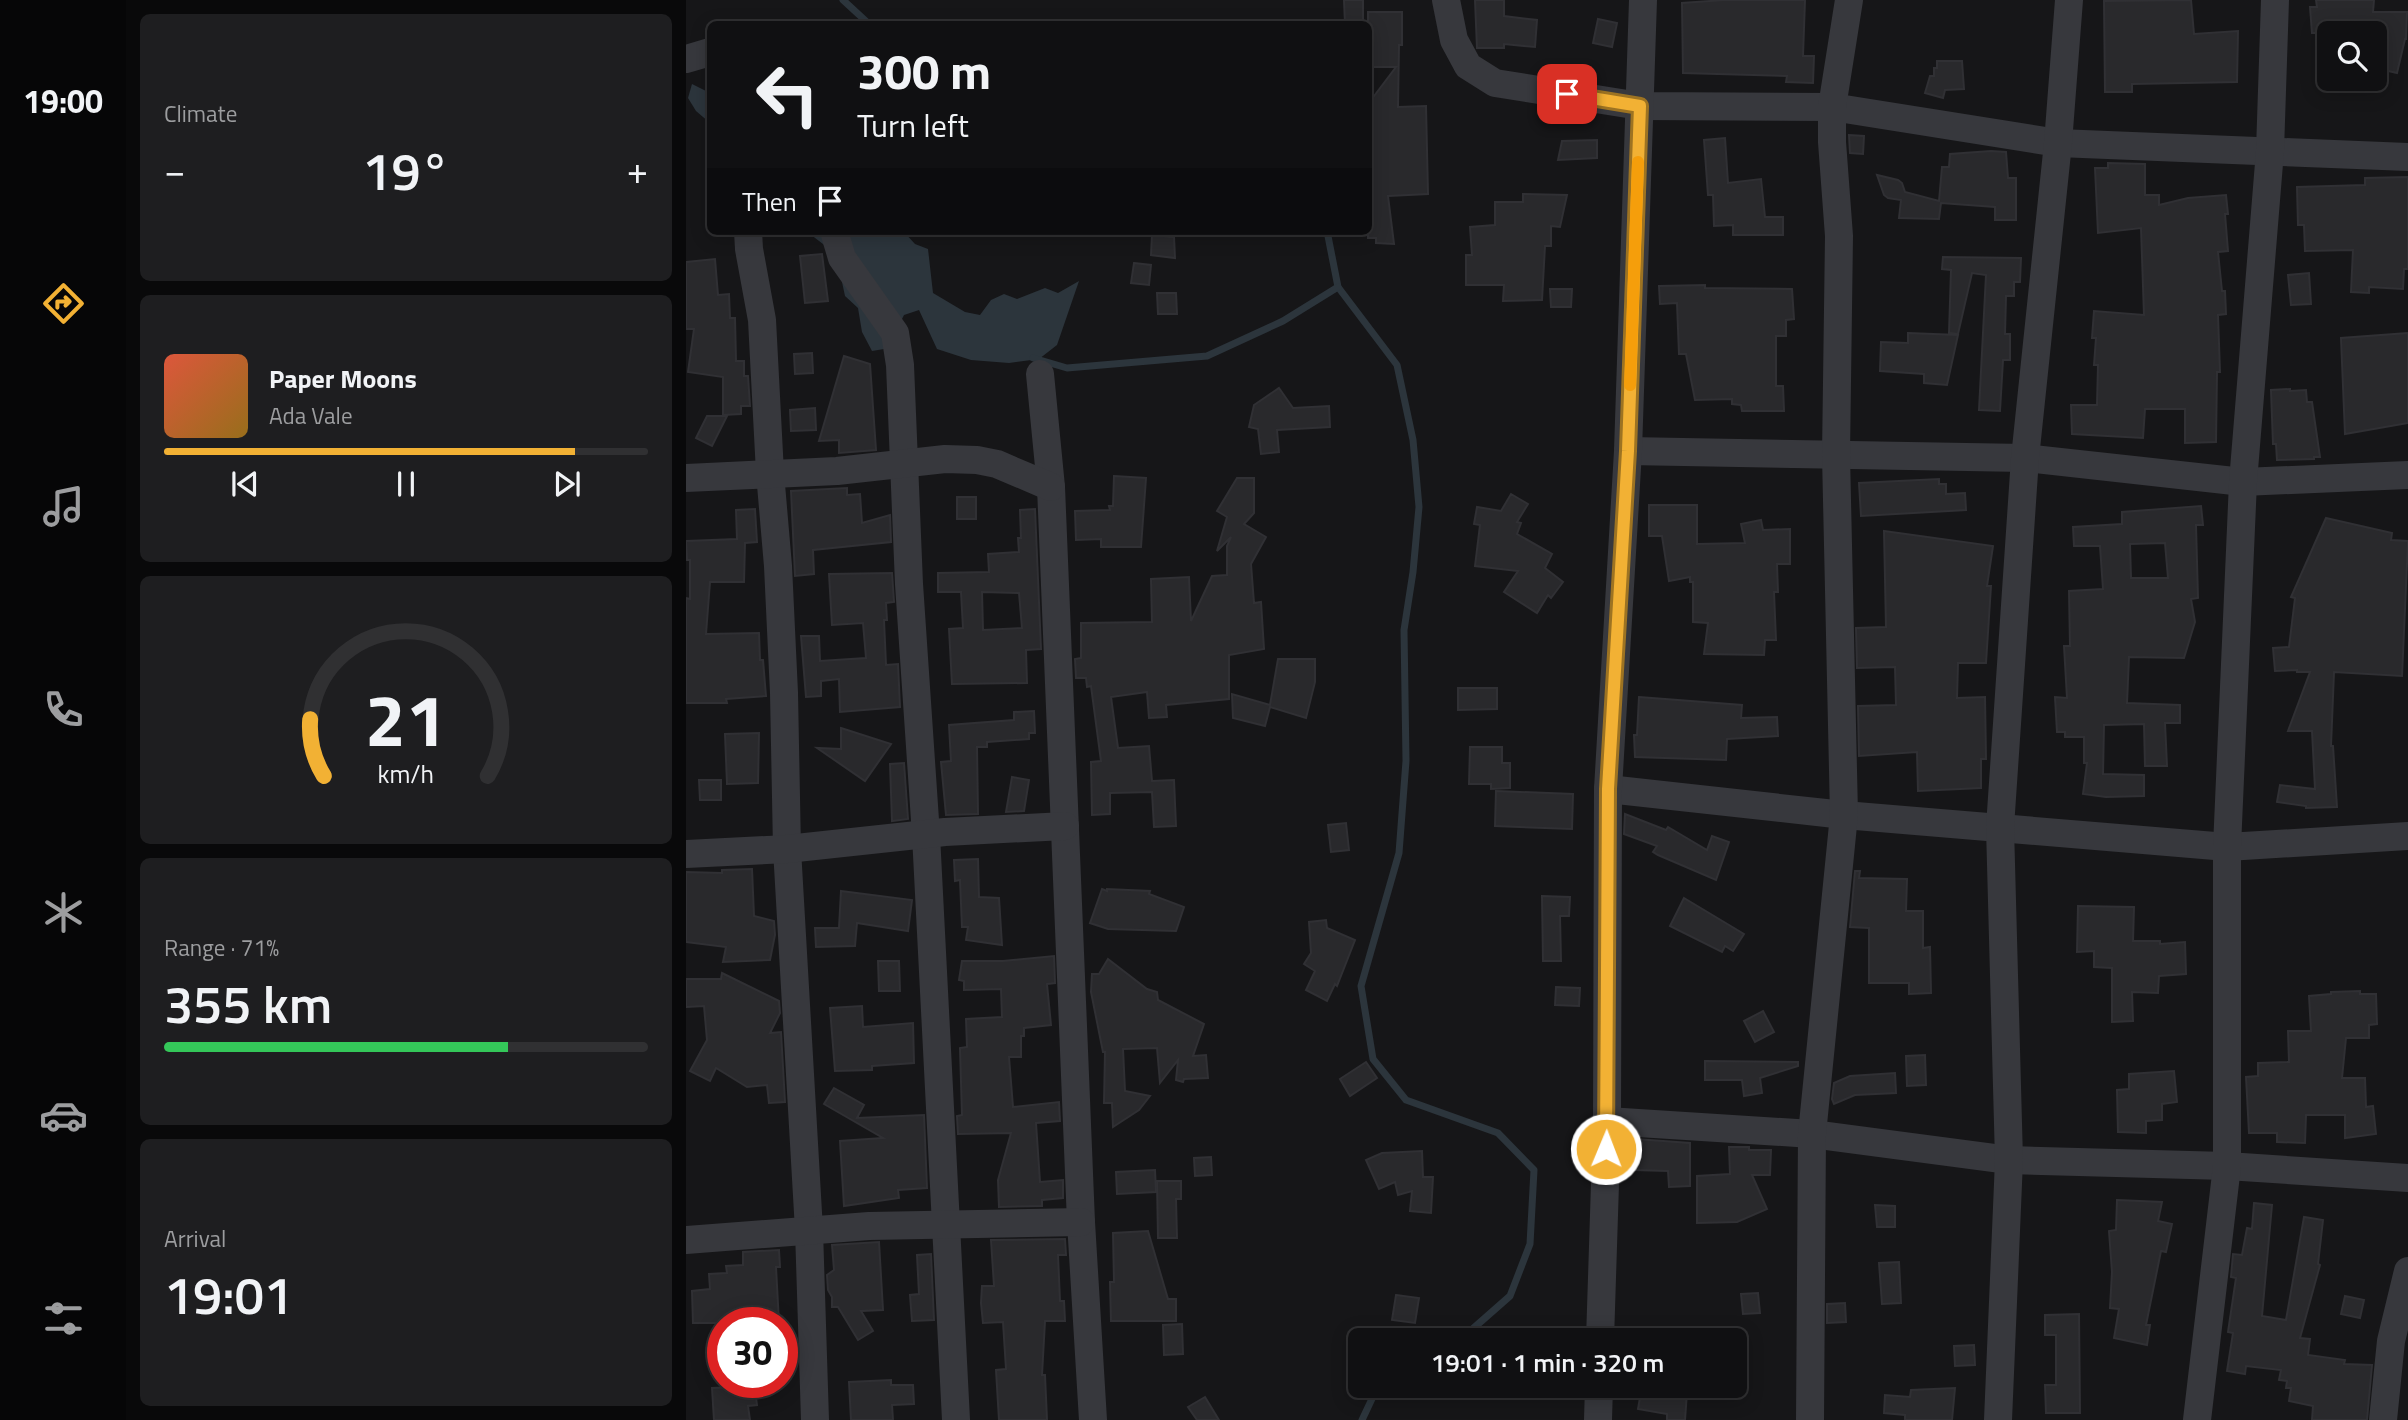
<!DOCTYPE html>
<meta charset="utf-8">
<style>
body{margin:0;font-family:"Titillium Web",sans-serif;background:#1e1e20;color:#f1f3f6;height:100vh;display:flex;flex-direction:column;font-size:26px;white-space:nowrap}
*{box-sizing:border-box;margin:0}
p{font-size:23px;color:#9c9d9f}
.icon{flex:none;width:38px;height:38px;fill:none;stroke:currentColor;stroke-width:2;stroke-linecap:round;stroke-linejoin:round}
.map{position:relative;flex:1;overflow:hidden}
.details{display:flex;flex-direction:column;gap:14px;padding:14px;background:#09090a;width:560px}
.details>*{flex:none}
.guide{position:absolute;left:21px;top:21px;width:665px;height:214px;border-radius:10px;box-shadow:0 4px 18px #0003,0 0 0 2px #303032;background:#101012;color:#f1f3f6;overflow:hidden}
.tools{position:absolute;left:1631px;top:21px;display:grid;gap:14px}
.tools a{display:grid;place-items:center;width:70px;height:70px;border-radius:10px;background:#101012;box-shadow:0 4px 18px #0003,0 0 0 2px #303032;font-size:35px}
.speed{position:absolute;left:21px;top:1307px;display:flex;gap:14px;font-size:35px;font-weight:700;text-align:center}
.speed>*{display:grid;place-content:center;width:91px;height:91px;border-radius:50%;background:#101012;box-shadow:0 4px 18px #0003,0 0 0 2px #303032;line-height:1}
.speed .limit{border:10px solid #d22;background:#fff;color:#111}
.pin{position:absolute;display:grid;place-items:center;width:60px;height:60px;color:#fff;margin:-30px;border-radius:14px;box-shadow:0 4px 10px #0006}
.me{position:absolute;width:77px;margin:-38px;rotate:1deg;stroke-linejoin:round;filter:drop-shadow(0 0 5px #0008)}
.turn{display:flex;align-items:center;gap:24px;height:147px;padding:0 35px;font-size:32px}
.turn .icon{width:91px;height:91px;stroke-width:2.5}
.turn b{display:block;font-size:49px;line-height:60px}
.then{display:flex;align-items:center;height:66px;padding:0 35px;background:#0003;gap:14px;font-size:26px}
.big{font-size:52px;font-weight:600;line-height:1.1}
.details .tile{flex:1;display:flex;flex-direction:column;justify-content:center;gap:10px;min-width:0;padding:0 24px;border-radius:10px;background:#1e1e20}
.details .dial{align-items:center;gap:0}
.dial svg{height:182px;overflow:visible;fill:none;stroke:#303032;stroke-width:7;stroke-linecap:round;text-anchor:middle}
.dial text{fill:#f1f3f6;stroke:none}
.song{display:flex;align-items:center;gap:21px}
.cover{width:84px;height:84px;border-radius:10px;background:linear-gradient(135deg,hsl(10 70% 55%),hsl(40 70% 35%))}
.played{height:7px;border-radius:4px;background:linear-gradient(90deg,#f2b134 85%,#303032 85%)}
.keys{display:flex;justify-content:space-around;direction:ltr}
.heat{display:flex;justify-content:space-between;align-items:center;font-size:38px;direction:ltr}
.charge{height:10px;border-radius:5px;background:linear-gradient(90deg,#34c759 71%,#303032 0)}
.trip{position:absolute;left:662px;top:1328px;width:399px;height:70px;border-radius:10px;background:#101012;box-shadow:0 4px 18px #0003,0 0 0 2px #303032;font-weight:600;line-height:70px;text-align:center}
main{display:flex;flex:1;min-height:0}
.tab-bar{display:flex;flex-direction:column;width:126px;justify-content:space-around;align-items:center;background:#060607;color:#9c9d9f}
.tab-bar .icon{width:49px;height:49px}
.tab-bar .active{color:#f2b134}
.tab-bar b{font-size:32px;color:#f1f3f6}
.map>svg:first-child{display:block}
.water{fill:#2c353c}
.lines{fill:none;stroke-linecap:round;stroke-linejoin:round}
.stream{stroke:#2c353c;stroke-width:7}
.building{fill:#29292c;stroke:#303034;stroke-width:2;fill-rule:evenodd}
.minor{stroke:#37383d;stroke-width:28}
.route-casing{stroke:#9d7322;stroke-width:18}
.route{stroke:#f2b134;stroke-width:12}
.slow{stroke:#f59e0b;stroke-width:12}
</style>
<main>
<nav class="tab-bar">
<b>19:00</b>
<svg class="icon active" aria-label="directions" viewBox="0 0 24 24"><path d="M12 3l9 9-9 9-9-9zM9 14v-3h6M13 9l2 2-2 2"/></svg>
<svg class="icon" aria-label="music" viewBox="0 0 24 24"><path d="M9 18V5l10-2v13"/><circle cx="6" cy="18" r="3"/><circle cx="16" cy="16" r="3"/></svg>
<svg class="icon" aria-label="phone" viewBox="0 0 24 24"><path d="M5 4h4l2 5-3 2q2 4 5 5l2-3 5 2v4C11 20 4 13 5 4z"/></svg>
<svg class="icon" aria-label="climate" viewBox="0 0 24 24"><path d="M12 3v18M4 7l16 10M4 17L20 7"/></svg>
<svg class="icon" aria-label="car" viewBox="0 0 24 24"><path d="M5 17H2v-5l4-1 3-4h7l3 4 3 1v5h-3M9 17h6M6 11h13"/><circle cx="7" cy="17" r="2"/><circle cx="17" cy="17" r="2"/></svg>
<svg class="icon" aria-label="filters" viewBox="0 0 24 24"><path d="M4 7h16M4 17h16"/><circle cx="9" cy="7" r="2"/><circle cx="15" cy="17" r="2"/></svg>
</nav>
<section class="details">
<div class="tile"><p>Climate</p>
<div class="heat"><a>−</a><b class="big">19°</b><a>+</a></div>
</div>
<div class="tile">
<div class="song"><i class="cover"></i><div><b>Paper Moons</b><p>Ada Vale</p></div></div>
<div class="played"></div>
<div class="keys"><svg class="icon" aria-label="previous" viewBox="0 0 24 24"><path d="M18 5L8 12l10 7zM5 5v14"/></svg><svg class="icon" aria-label="pause" viewBox="0 0 24 24"><path d="M8 5v14M16 5v14"/></svg><svg class="icon" aria-label="next" viewBox="0 0 24 24"><path d="M6 5l10 7-10 7zM19 5v14"/></svg></div>
</div>
<div class="tile dial"><svg viewBox="0 0 100 80">
<path d="M14 69A42 42 0 1 1 86 69"/>
<path d="M14 69A42 42 0 0 1 8 44" stroke="#f2b134"/>
<text x="50" y="56" font-size="32" font-weight="700">21</text>
<text x="50" y="72" font-size="11">km/h</text>
</svg></div>
<div class="tile"><p>Range · 71%</p><b class="big">355 km</b><div class="charge"></div></div>
<div class="tile"><p>Arrival</p><b class="big">19:01</b></div>
</section>
<div class="map">
<svg width="1722" height="1420" viewBox="0 0 1722 1420">
<rect width="100%" height="100%" fill="#161618"/>
<g class="water">
<path d="M6 84 24 93V123L10 111 2 98Z"/>
<path d="M120 231H217L229 244 242 249 247 293 279 312 294 315 305 300 318 294 331 299 359 288 372 293 393 281 371 345 353 359 323 363 285 360 251 349 233 310 218 315 209 333 204 348 186 351 176 332 172 308 159 296 150 254Z"/>
</g>
<g class="lines">
<g class="stream">
<path d="M157 0 183 24"/>
<path d="M641 231 652 287 711 365 727 440 733 507 727 572 718 630 720 761 713 853 675 986 687 1059 720 1100 812 1133 848 1170 844 1244 824 1296 774 1340"/>
<path d="M347 358 381 368 521 356 597 321 652 287"/>
<path d="M676 1420 692 1386"/>
</g>
</g>
<g class="building">
<path d="M658 0H677V24H659Z"/>
<path d="M789 0H818V16L851 20 849 47 818 44V48H791Z"/>
<path d="M1038 0H1119L1117 56H1128L1127 83 1100 82 1101 76 997 73 996 3Z"/>
<path d="M1505 0 1508 34 1552 31 1551 82 1446 84V92H1419L1418 1Z"/>
<path d="M1630 0H1688L1687 12H1721L1720 39H1719L1711 73 1689 68V33H1626L1624 7H1631Z"/>
<path d="M682 12H716V45H713L712 107 740 106 742 194 702 196 708 244 690 243V238H682V104L710 67H682Z"/>
<path d="M912 19 931 23 926 47 907 43Z"/>
<path d="M1251 61H1276L1278 89 1259 90 1257 98 1239 93 1244 76H1248V68H1251Z"/>
<path d="M1163 135 1178 136 1177 154 1164 153Z"/>
<path d="M1039 138 1042 183 1075 179 1079 217H1097V235H1047V225L1028 226 1027 195H1022L1018 140Z"/>
<path d="M911 140V158L872 160 876 141Z"/>
<path d="M1305 151 1320 152 1322 178H1330V220H1309V207L1255 203 1253 219 1213 218 1215 200 1202 198 1198 195 1191 175 1212 180 1216 183 1219 192 1253 201 1256 167H1263L1264 154Z"/>
<path d="M1422 163 1459 164V195H1473V205L1502 198 1540 195 1542 214H1539L1542 251 1532 252 1536 291H1539L1540 314 1532 315 1534 372H1531L1530 442 1499 443V409H1459L1457 438 1386 434 1385 405H1411L1412 365H1408L1410 338H1406L1408 311 1458 315 1455 228 1412 233 1409 168H1422Z"/>
<path d="M1722 177V269H1718L1717 289 1683 287V293L1665 292 1667 250 1619 251 1618 225H1612L1611 187 1679 185V178Z"/>
<path d="M837 194 881 195 874 227 865 226V246H859L856 300 817 301 818 285H780V255H786L784 227 809 225V202H837Z"/>
<path d="M466 235 488 237 489 258 465 255Z"/>
<path d="M136 254 142 301 119 303 114 256Z"/>
<path d="M1257 257 1335 258 1334 282H1328V296H1320L1319 334H1324V360H1317L1314 411 1293 410 1300 275 1286 273 1272 334 1263 333 1265 270 1256 269Z"/>
<path d="M29 259 32 295 43 294 44 318H49L50 361H58V376H62L64 406H55V414L37 415V377L2 372 8 329H0V262Z"/>
<path d="M448 263 465 265 463 285 445 283Z"/>
<path d="M1623 273 1625 304 1605 305 1602 275Z"/>
<path d="M1019 285V288L1106 289 1108 319 1100 320V336H1090V386H1097L1098 411H1056L1055 405 1046 404V399L1009 400 1000 354H993L991 303 974 304 973 286Z"/>
<path d="M864 289H886L885 307H865Z"/>
<path d="M471 293H490L491 314H472Z"/>
<path d="M1222 333 1272 335 1261 385 1238 383V374L1194 371 1195 342 1222 343Z"/>
<path d="M1722 333V423L1659 434 1655 338Z"/>
<path d="M126 353 127 373 109 374 108 354Z"/>
<path d="M158 356 184 364 190 450 153 453V440L133 441Z"/>
<path d="M593 388 607 408 643 406 644 427 591 430 593 452 575 454 572 429 563 427 568 405Z"/>
<path d="M1604 389V391L1620 390 1621 402H1626L1634 457H1628V459L1591 460 1590 444H1587L1585 390Z"/>
<path d="M129 408 130 430 105 431 104 410Z"/>
<path d="M21 416H41L26 446 10 438Z"/>
<path d="M428 476 460 478 455 547H415V539L390 540 389 511 424 510 423 506H427Z"/>
<path d="M551 478H568V513L558 524 580 537 565 564 568 603 575 602 578 649 543 655V699L480 705 481 717 463 718 461 692 425 697 432 748 463 746 466 781 488 780 490 826 468 827 466 792 424 793V814L406 815 405 762 415 761 405 686 401 687 400 678H390L389 659 395 658V623L466 622 465 579 503 577 505 621 526 576 541 575V546L545 537 531 551 541 517 531 511Z"/>
<path d="M1253 479V484H1260V494L1279 493 1280 510 1175 516 1173 483Z"/>
<path d="M161 488V495L174 494 176 523 204 515 205 542 127 550 128 574 109 576 105 491Z"/>
<path d="M825 494 842 504 831 522 835 523 831 534 866 554 859 568 877 582 865 598 862 595 851 613 818 592 832 571 789 566 794 525 788 524 791 507 815 511Z"/>
<rect x="271" y="497" width="19" height="22"/>
<path d="M963 505H1011V544L1059 543 1055 524 1075 520 1077 530 1104 529V564H1091L1092 592H1088L1090 640H1079L1078 655 1018 654 1022 623 1007 622V582H1004V577L983 581 976 536H963Z"/>
<path d="M1515 506 1517 525H1510L1512 598 1505 599 1509 622 1498 658 1443 657 1441 703 1494 705V723H1479L1481 766H1459L1458 724 1418 725 1417 774 1458 775V796L1420 797 1397 794 1401 763H1398V737H1379V732H1371L1369 697 1381 698 1378 646H1384L1383 591 1417 589 1414 546H1388L1387 527 1436 524V512ZM1479 543 1482 578H1445L1444 544Z"/>
<path d="M69 509 71 542 59 543 58 582H24L20 634 73 633 74 660H77L80 696 40 699 41 703H0V598L4 599V560H1L0 541 51 539 50 510Z"/>
<path d="M349 509 355 649 340 650 341 683 266 684 263 629 277 628 275 592H252V573L303 572 302 554 333 552 332 538H335L334 510ZM296 592 333 593 336 628 297 630Z"/>
<path d="M1640 518 1706 533 1705 540 1722 541 1716 676 1648 672 1645 746H1647L1651 807 1620 808V806L1591 802 1594 785 1629 789 1626 731H1602L1624 672H1611V670L1589 671 1587 648 1603 647 1609 598 1605 597Z"/>
<path d="M1198 531 1307 546 1301 586H1305L1300 663H1272L1271 698 1299 697 1300 759H1295V788L1232 791 1231 752 1173 756 1172 706 1210 705 1209 667 1171 668 1170 628 1200 627Z"/>
<path d="M206 573 208 602 200 603 201 620H198L200 665 212 664 214 707 154 712 153 679 135 681V696L120 697 115 636H133L134 661 180 658 177 623 146 625 143 574Z"/>
<path d="M592 659H629V682L620 718 584 707 579 726 547 718 546 694 584 705Z"/>
<path d="M772 688H811V709L772 710Z"/>
<path d="M953 697 1056 705 1055 718 1091 717 1092 736 1041 739 1040 760 949 757 948 735H951Z"/>
<path d="M348 711 349 733H343V739L301 742V747H291L292 814 260 815 255 762 265 761 263 725 328 720V712Z"/>
<path d="M155 728 205 744 179 781 131 748 155 749Z"/>
<path d="M73 733 72 783 41 784 39 734Z"/>
<path d="M784 747H816V763H824V788L805 789V784H783Z"/>
<path d="M218 763 222 819 206 821 204 764Z"/>
<path d="M326 777 343 780 338 811 320 812Z"/>
<path d="M13 780H35V800H14Z"/>
<path d="M810 791 887 794 886 829 809 826Z"/>
<path d="M939 814 980 830 982 827 1021 850 1026 836 1043 842 1030 880 972 855 967 852 971 846 938 834Z"/>
<path d="M660 823 663 850 645 852 642 825Z"/>
<path d="M292 859 293 897 313 898 316 945 280 940 282 927H276L274 880 269 881 268 860Z"/>
<path d="M66 869 68 916 88 921 89 935 84 960 37 962 40 947 0 942V872L36 873V870Z"/>
<path d="M1169 871H1174L1173 878 1221 879 1220 911H1237V948L1244 947 1245 993 1223 994V983H1183V928L1164 927Z"/>
<path d="M416 889 421 891V889L464 891 463 894 498 907 490 931 422 929 404 923Z"/>
<path d="M155 891 226 900 222 931 171 923 169 946 130 947 129 928H153Z"/>
<path d="M856 896 884 897 883 916H874L875 961H857Z"/>
<path d="M998 898 1058 934 1047 951 1039 946 1036 952 984 926Z"/>
<path d="M1392 906 1448 907 1447 941H1474V944L1499 942 1500 974 1473 976 1472 993 1446 992 1447 1021 1426 1022V968L1408 967V951L1391 952Z"/>
<path d="M640 920 641 928 669 940 651 986 649 984 641 1001 620 990 629 971 618 964 625 953 623 922Z"/>
<path d="M368 956 369 983 361 984 365 1025 338 1028V1036H335V1057H323L327 1107 373 1102 374 1121 350 1123 354 1182 377 1180V1198L356 1200V1206L313 1207 312 1180 325 1133 272 1134 271 1116 276 1115 274 1048 281 1047 280 1019 316 1017 315 989 278 990V981L273 980 276 961H317Z"/>
<path d="M422 959 461 989 471 992 472 1000 518 1024 507 1056 520 1055 522 1078 498 1079 497 1082 490 1080 492 1060 474 1083 471 1048 437 1049 439 1091 464 1096 453 1110 427 1127 426 1103H418L419 1052H417L405 992 406 974H413Z"/>
<path d="M192 961H213L214 991H193Z"/>
<path d="M36 973 93 1001 94 1013 84 1033 95 1032 99 1102 83 1103 81 1085 61 1087 30 1068 24 1081 4 1071 21 1040 18 1006 0 1007V979H35Z"/>
<path d="M870 987 894 988 893 1006 869 1005Z"/>
<path d="M1674 991V994H1690L1691 1024 1683 1025V1038H1660L1656 1078H1679L1680 1107 1687 1106 1690 1134 1659 1138V1115H1620L1619 1143 1591 1142V1133H1563L1560 1077 1572 1076V1063L1603 1062 1602 1031H1625L1623 996 1645 994V992Z"/>
<path d="M176 1006 177 1027 227 1023 228 1063 186 1066V1070L149 1071 144 1008Z"/>
<path d="M1077 1011 1088 1032 1069 1042 1058 1021Z"/>
<path d="M1239 1055 1240 1085 1221 1086 1220 1056Z"/>
<path d="M1019 1061 1112 1062V1066L1074 1078 1076 1093 1058 1096 1056 1080H1019Z"/>
<path d="M680 1062 691 1078 664 1096 654 1079Z"/>
<path d="M1488 1071 1491 1102 1476 1104V1120L1460 1121V1133L1432 1132 1431 1090 1443 1089V1074Z"/>
<path d="M1209 1073 1210 1093 1169 1095 1148 1104 1146 1099 1148 1083 1164 1076Z"/>
<path d="M148 1088 178 1105 171 1118 238 1115 241 1188 212 1190 213 1198 158 1206 154 1141 197 1138 138 1104Z"/>
<path d="M949 1139 1004 1143V1186L983 1187 982 1171 948 1170Z"/>
<path d="M1043 1147H1063V1150H1085L1084 1175H1066L1081 1209 1051 1222 1011 1223V1176L1044 1174Z"/>
<path d="M736 1151 737 1177H747L745 1213 724 1211 726 1191 712 1195 709 1182 693 1189 680 1160 696 1153Z"/>
<path d="M525 1157 526 1175 509 1176 508 1158Z"/>
<path d="M469 1170 470 1192 431 1194 430 1172Z"/>
<path d="M471 1181H495V1199H490L491 1238H472Z"/>
<path d="M1431 1200 1476 1202 1472 1221 1486 1224 1480 1252 1475 1251 1460 1325H1464L1461 1345 1428 1338 1433 1309 1424 1308 1426 1272 1423 1231 1430 1230Z"/>
<path d="M1568 1203 1586 1205 1576 1316 1600 1320 1618 1217 1637 1220 1632 1264 1634 1265 1614 1338 1624 1339 1622 1355 1659 1360 1658 1364 1686 1365 1681 1420H1626L1627 1406 1603 1401 1605 1388H1600L1601 1381 1593 1380 1595 1370 1560 1366 1559 1374 1541 1371 1547 1333 1542 1332 1550 1278 1545 1277 1547 1254 1556 1255 1561 1228 1566 1229Z"/>
<path d="M1189 1205 1209 1206V1227H1191Z"/>
<path d="M462 1231 482 1299H490V1321H425L424 1282H428L427 1233Z"/>
<path d="M379 1239 380 1255H372L374 1301H378L379 1321H359L356 1375H359L361 1420H313L310 1370 320 1369 317 1322 297 1323 295 1303 296 1286H308L305 1240Z"/>
<path d="M193 1242 197 1310 175 1311 187 1331 172 1340 152 1307H146V1297L142 1290 141 1275 148 1270 146 1245Z"/>
<path d="M93 1250 94 1267H90L93 1323H7L6 1291 24 1289 23 1274 41 1273 40 1266 57 1265V1252Z"/>
<path d="M245 1254 248 1320 226 1321 224 1295 233 1294 231 1255Z"/>
<path d="M1213 1262 1215 1303 1196 1304 1193 1263Z"/>
<path d="M1072 1293 1074 1313 1057 1314 1055 1294Z"/>
<path d="M710 1295 733 1298 729 1323 706 1320Z"/>
<path d="M1659 1296 1678 1300 1674 1318 1655 1314Z"/>
<path d="M1159 1303 1160 1322 1141 1323V1304Z"/>
<path d="M1393 1314 1394 1413H1360L1359 1385H1370V1335H1359V1315Z"/>
<path d="M496 1324 497 1354 478 1355 477 1325Z"/>
<path d="M1288 1345 1289 1365 1269 1366 1268 1346Z"/>
<path d="M205 1380V1385H227L228 1404 206 1405 207 1420H165L163 1382Z"/>
<path d="M68 1383 71 1405 62 1406 64 1420H28L26 1388 50 1387 49 1385Z"/>
<path d="M956 1386 1001 1392 999 1420H981V1414L952 1409Z"/>
<path d="M1269 1388 1266 1420H1219V1415L1198 1413 1199 1395 1224 1397 1225 1390Z"/>
<path d="M519 1397 533 1420H511L502 1407Z"/>
</g>
<g class="lines">
<g class="minor">
<path d="M760 0 768 40 782 66 809 83 954 106 1146 107 1372 143 1722 157"/>
<path d="M0 59 24 52"/>
<path d="M62 231 63 249 76 320 84 473 92 566 98 693 101 849 123 1230 129 1420"/>
<path d="M148 231 156 258 209 333 214 365 223 584 240 835 270 1420"/>
<path d="M354 374 365 487 395 1222 407 1420"/>
<path d="M942 451 1339 458 1557 482 1722 475"/>
<path d="M0 478 151 471 259 459 291 460 311 464 365 487"/>
<path d="M922 789 1158 815 1541 847 1722 836"/>
<path d="M0 854 101 849 259 832 379 826"/>
<path d="M921 1121 1126 1134 1323 1160 1541 1166 1722 1178"/>
<path d="M0 1240 183 1226 395 1222"/>
<path d="M914 1340 921 1121 922 789 942 451 957 0"/>
<path d="M912 1420 913 1386"/>
<path d="M1124 1420 1126 1134 1158 815 1150 455 1153 236 1146 142V107L1163 0"/>
<path d="M1312 1420 1323 1160 1314 827 1339 458 1372 143 1383 0"/>
<path d="M1511 1420 1541 1166V847L1557 482 1584 151 1589 0"/>
<path d="M1697 1420 1705 1341 1722 1271"/>
</g>
</g>
<g class="lines">
<g class="route-casing">
<path id="route" d="M881 94 954 106 942 451 922 789 920 1149"/>
</g>
<use href="#route" class="route"/>
<path class="slow" d="M944 385 952 162"/>
</g>
</svg>
<div class="tools">
<a><svg class="icon" aria-label="search" viewBox="0 0 24 24"><circle cx="10" cy="10" r="6"/><path d="M15 15l6 6"/></svg></a>
</div>
<div class="speed"><div class="limit">30</div></div>
<div class="pin" style="left:881px;top:94px;background:#d93025"><svg class="icon" aria-label="arrive" viewBox="0 0 24 24"><path d="M6 21V4h12l-3 4 3 4H6"/></svg></div>
<svg class="me" style="left:920px;top:1149px" viewBox="-20 -20 40 40"><circle r="17" fill="#f2b134" stroke="#fff" stroke-width="3"/><path d="M0-11L8 9 0 5-8 9z" fill="#fff"/></svg>
<div class="trip">19:01 · 1 min · 320 m</div>
<div class="guide">
<div class="turn"><svg class="icon" aria-label="left" viewBox="0 0 24 24"><path d="M17 20v-9H6M10 6l-5 5 5 5"/></svg><div><b>300 m</b>Turn left</div></div>
<div class="then">Then<svg class="icon" aria-label="arrive" viewBox="0 0 24 24"><path d="M6 21V4h12l-3 4 3 4H6"/></svg></div>
</div>
</div>
</main>
